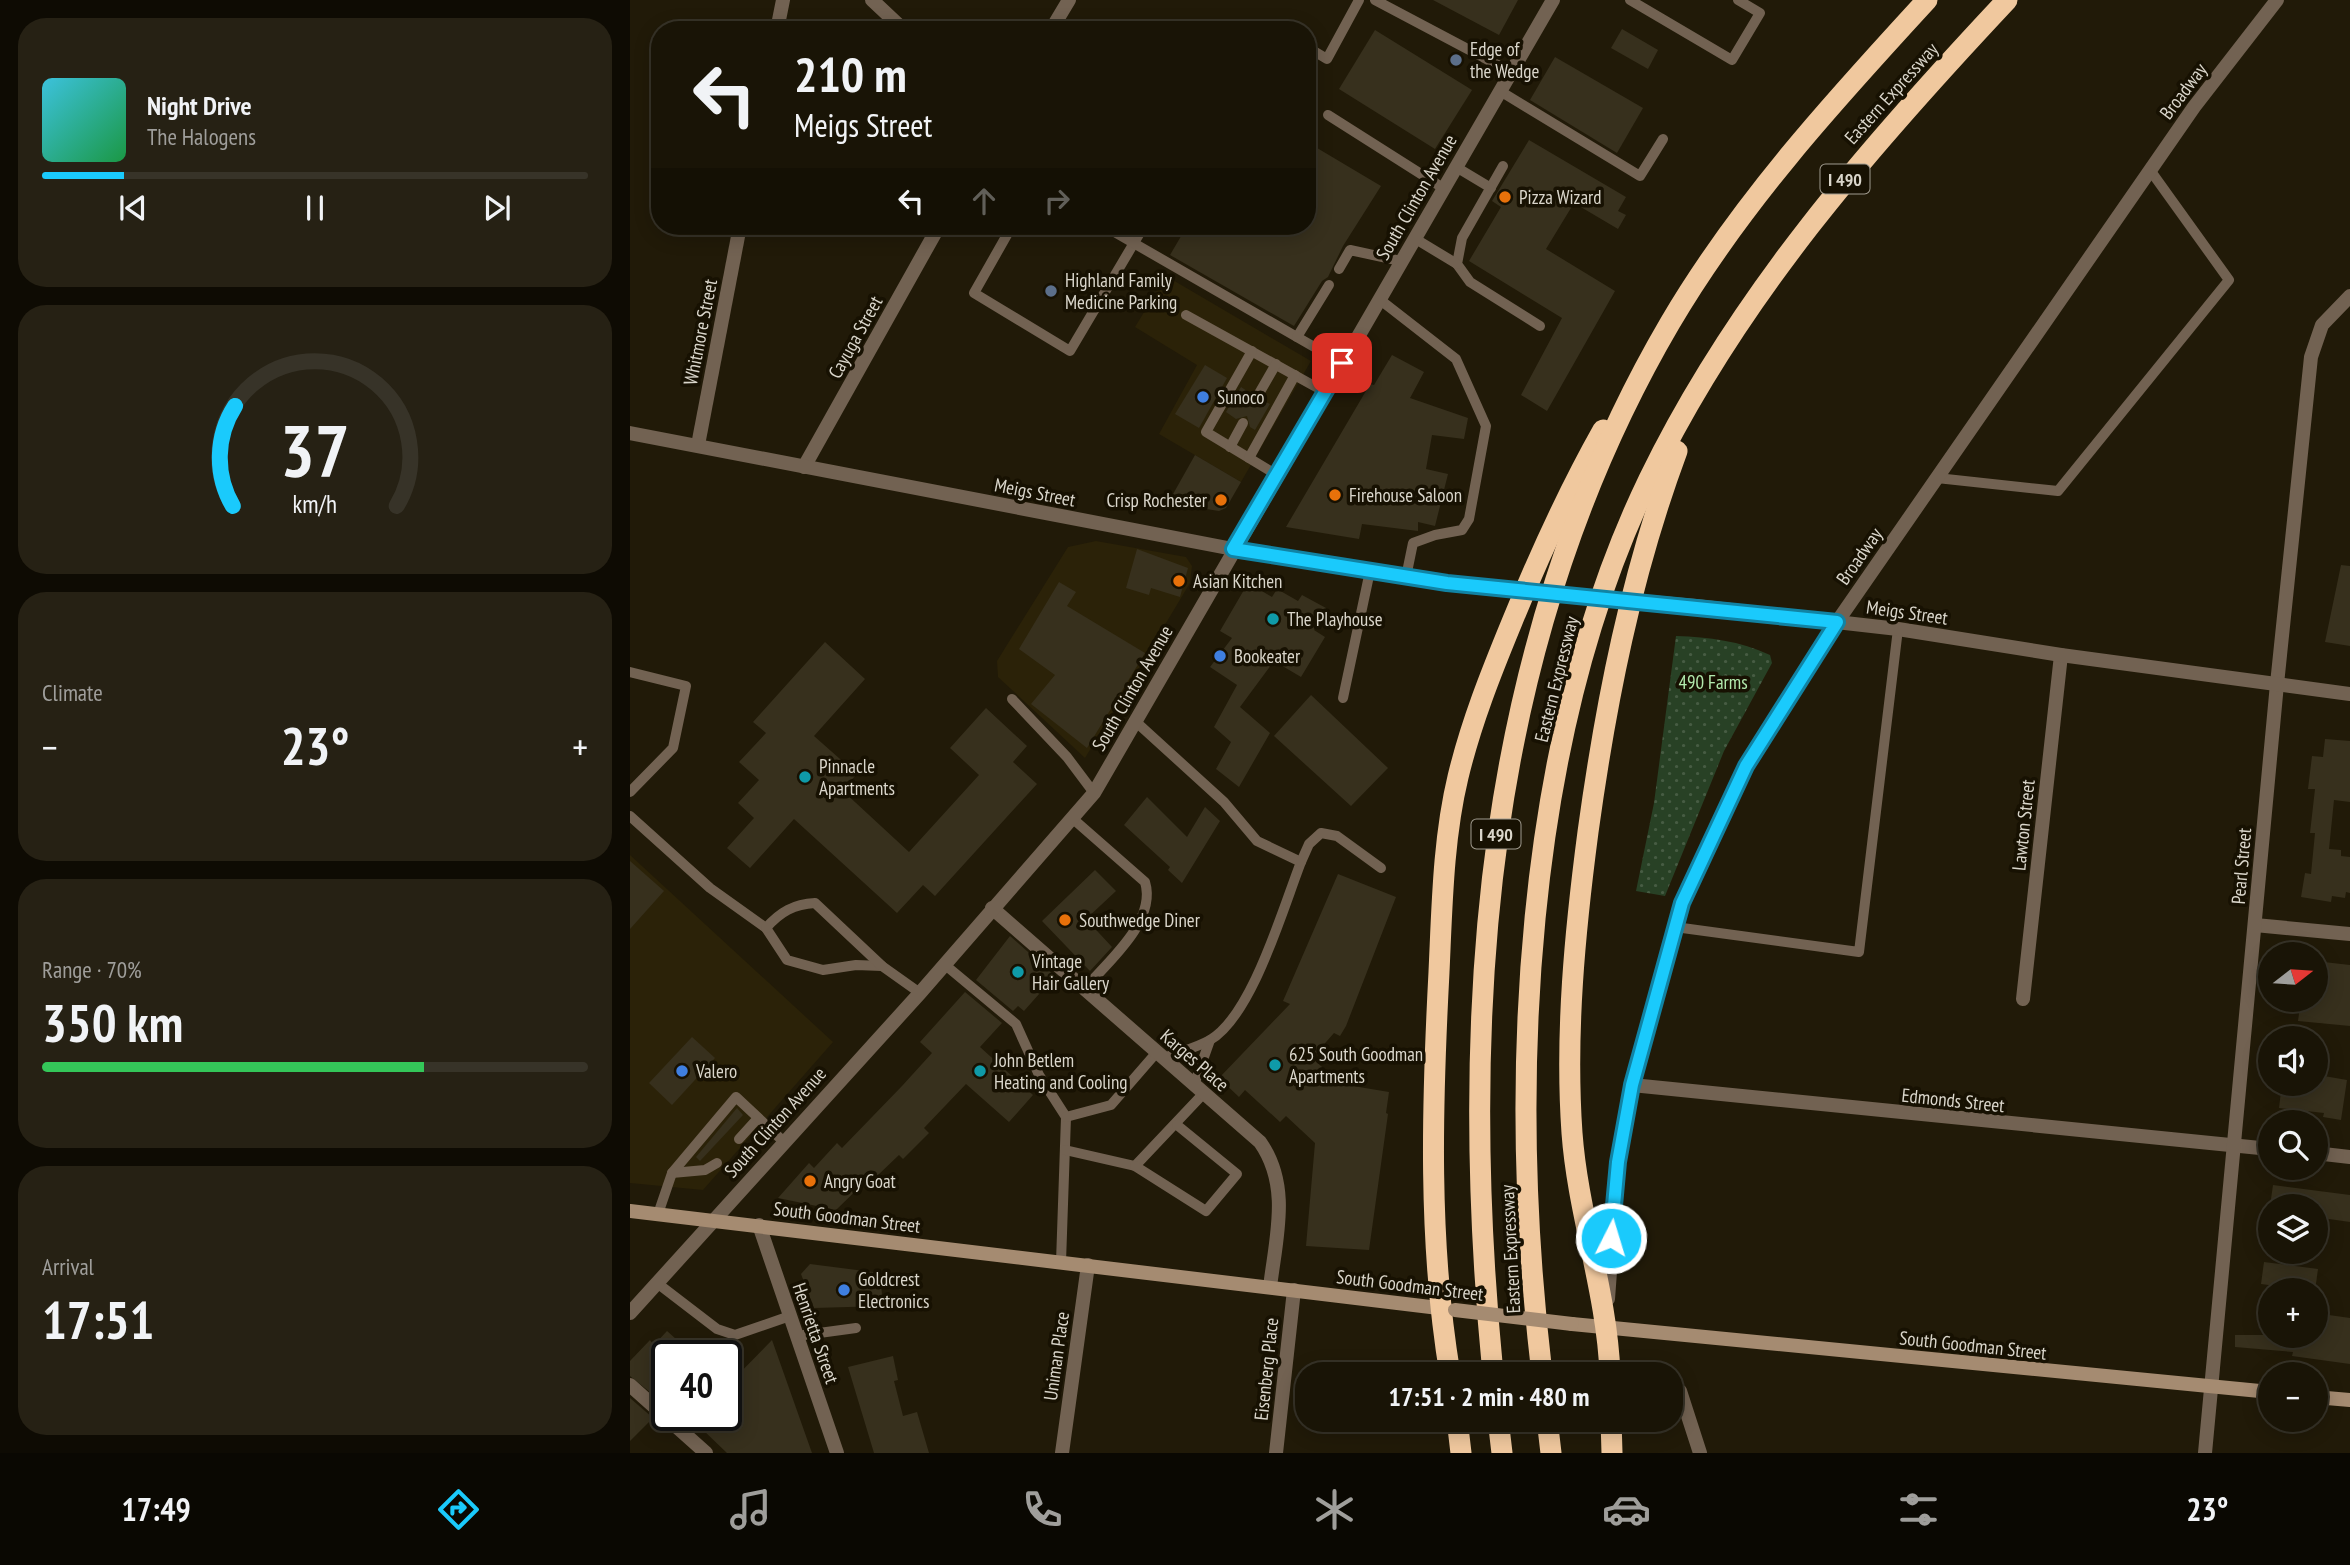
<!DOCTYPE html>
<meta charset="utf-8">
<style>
body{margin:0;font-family:"PT Sans Narrow",sans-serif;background:#262114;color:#f1f3f6;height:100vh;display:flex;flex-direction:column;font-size:26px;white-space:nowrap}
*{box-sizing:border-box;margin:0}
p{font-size:23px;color:#9f9e9b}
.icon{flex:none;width:38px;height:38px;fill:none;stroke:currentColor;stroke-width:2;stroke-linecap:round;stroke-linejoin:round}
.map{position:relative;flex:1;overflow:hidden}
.panel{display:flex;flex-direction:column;gap:18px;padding:18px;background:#0e0b03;width:630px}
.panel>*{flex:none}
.top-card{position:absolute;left:21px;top:21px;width:665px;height:214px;border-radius:28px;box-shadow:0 4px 18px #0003,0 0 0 2px #373328;background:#191406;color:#f1f3f6;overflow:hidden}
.needle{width:46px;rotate:73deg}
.buttons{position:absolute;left:1628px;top:942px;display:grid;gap:14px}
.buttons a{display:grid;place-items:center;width:70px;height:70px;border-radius:50%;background:#191406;box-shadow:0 4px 18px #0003,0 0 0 2px #373328;font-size:35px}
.speed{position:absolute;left:21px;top:1340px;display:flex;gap:14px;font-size:35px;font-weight:700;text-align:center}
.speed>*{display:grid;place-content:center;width:91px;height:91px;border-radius:50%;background:#191406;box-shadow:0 4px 18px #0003,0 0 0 2px #373328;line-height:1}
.speed .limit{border:4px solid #111;border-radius:10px;background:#fff;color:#111}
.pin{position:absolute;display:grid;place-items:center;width:60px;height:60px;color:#fff;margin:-30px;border-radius:14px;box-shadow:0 4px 10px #0006}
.me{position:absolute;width:77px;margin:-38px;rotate:5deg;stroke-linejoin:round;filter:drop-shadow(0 0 5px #0008)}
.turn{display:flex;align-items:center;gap:24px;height:147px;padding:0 28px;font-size:32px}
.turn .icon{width:91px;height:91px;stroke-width:2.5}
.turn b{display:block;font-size:49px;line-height:60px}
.lanes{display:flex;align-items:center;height:66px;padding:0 28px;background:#0003;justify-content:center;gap:35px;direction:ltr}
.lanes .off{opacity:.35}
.big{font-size:52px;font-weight:800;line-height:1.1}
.panel .widget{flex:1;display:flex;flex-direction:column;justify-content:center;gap:10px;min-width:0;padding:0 24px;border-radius:28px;background:#262114}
.panel .dial{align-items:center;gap:0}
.dial svg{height:182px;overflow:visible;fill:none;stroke:#373328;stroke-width:7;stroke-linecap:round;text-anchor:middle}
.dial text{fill:#f1f3f6;stroke:none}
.song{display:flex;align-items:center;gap:21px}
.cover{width:84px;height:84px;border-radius:10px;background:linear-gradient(135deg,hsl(190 70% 55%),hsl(140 70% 35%))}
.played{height:7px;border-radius:4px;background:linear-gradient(90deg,#1acafc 15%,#373328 15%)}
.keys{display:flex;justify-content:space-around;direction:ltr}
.heat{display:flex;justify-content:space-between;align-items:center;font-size:38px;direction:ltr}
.charge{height:10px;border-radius:5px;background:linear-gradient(90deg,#34c759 70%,#373328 0)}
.trip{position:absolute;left:665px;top:1362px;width:388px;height:70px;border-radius:28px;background:#191406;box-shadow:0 4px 18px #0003,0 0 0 2px #373328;font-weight:800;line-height:70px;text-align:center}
.menu{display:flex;height:112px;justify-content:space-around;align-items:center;background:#0a0802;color:#9f9e9b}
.menu .icon{width:49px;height:49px}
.menu .selected{color:#1acafc}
.menu b{font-size:32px;color:#f1f3f6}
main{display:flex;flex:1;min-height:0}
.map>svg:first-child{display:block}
.built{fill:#2b2208}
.grass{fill:url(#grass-dots)}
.building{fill:#37301d}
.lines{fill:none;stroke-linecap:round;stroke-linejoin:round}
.service{stroke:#726252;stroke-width:10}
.minor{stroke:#726252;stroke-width:14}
.tertiary{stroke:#726252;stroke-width:14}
.secondary{stroke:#a58b71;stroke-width:14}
.motorway{stroke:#f0c89e;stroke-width:21}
.tertiary-bridge{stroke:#726252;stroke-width:14}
.secondary-bridge{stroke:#a58b71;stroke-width:14}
.route-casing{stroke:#1183a4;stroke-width:18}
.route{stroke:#1acafc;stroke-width:12}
.service-dot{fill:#5c6f8a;stroke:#171102;stroke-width:2.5}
.food-dot{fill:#e8710a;stroke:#171102;stroke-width:2.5}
.shop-dot{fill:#3f7fe0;stroke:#171102;stroke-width:2.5}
.culture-dot{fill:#0f9aa8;stroke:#171102;stroke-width:2.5}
.labels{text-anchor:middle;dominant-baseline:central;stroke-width:7;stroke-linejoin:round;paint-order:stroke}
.shield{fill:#171102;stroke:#a09b8f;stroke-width:2}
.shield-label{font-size:18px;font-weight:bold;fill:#dad6cb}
.poi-label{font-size:19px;fill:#dad6cb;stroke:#171102;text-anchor:start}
.street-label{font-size:19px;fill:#dad6cb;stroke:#171102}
.park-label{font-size:19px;fill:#b2eaad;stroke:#171102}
</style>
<main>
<section class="panel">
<div class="widget">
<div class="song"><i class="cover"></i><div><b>Night Drive</b><p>The Halogens</p></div></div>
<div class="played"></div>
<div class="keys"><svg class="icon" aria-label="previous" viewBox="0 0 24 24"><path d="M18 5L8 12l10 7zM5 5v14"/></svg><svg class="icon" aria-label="pause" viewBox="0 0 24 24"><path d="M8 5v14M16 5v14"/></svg><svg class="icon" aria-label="next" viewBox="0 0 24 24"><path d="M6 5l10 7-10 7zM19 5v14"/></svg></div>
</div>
<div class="widget dial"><svg viewBox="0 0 100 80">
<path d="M14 69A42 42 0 1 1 86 69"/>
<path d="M14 69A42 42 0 0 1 15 25" stroke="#1acafc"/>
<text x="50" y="56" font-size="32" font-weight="700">37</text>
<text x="50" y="72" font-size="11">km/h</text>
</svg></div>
<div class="widget"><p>Climate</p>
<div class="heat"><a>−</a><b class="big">23°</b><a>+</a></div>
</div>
<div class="widget"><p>Range · 70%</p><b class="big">350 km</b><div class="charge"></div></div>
<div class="widget"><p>Arrival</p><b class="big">17:51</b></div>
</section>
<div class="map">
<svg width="1720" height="1453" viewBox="0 0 1720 1453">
<defs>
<pattern id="grass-dots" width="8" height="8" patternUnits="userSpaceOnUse" patternTransform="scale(1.75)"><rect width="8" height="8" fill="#284125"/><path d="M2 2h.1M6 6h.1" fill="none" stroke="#475c43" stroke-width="1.8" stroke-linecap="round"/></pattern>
</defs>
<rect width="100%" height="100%" fill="#211a08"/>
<g class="built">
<path d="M536 276 681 361 611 482 529 434 567 365 505 327Z"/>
<path d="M466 541 556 557 562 566 560 583 455 758 368 677 367 661 438 547Z"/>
<path d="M0 855 203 1042 73 1190 0 1183Z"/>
</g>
<path class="grass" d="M1046 636C1079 637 1110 641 1140 655L1142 663 1094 751 1035 896 1006 891 1024 803Z"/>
<g class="building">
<path d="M803 0H888L869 35Z"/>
<path d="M992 29 1028 50 1018 69 981 48Z"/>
<path d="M745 30 842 90 805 149 709 89Z"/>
<path d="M925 57 1013 108 987 153 900 100Z"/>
<path d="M899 140 996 197 988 211 996 215 988 229 944 203 916 249 985 291 917 411 891 395 932 318 839 261 871 207 862 201Z"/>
<path d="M677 142 751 186 713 246 698 277 692 281 664 326 540 255 557 226H677Z"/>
<path d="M762 355 794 372 780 398 838 418 834 439 802 435 796 469 818 474 805 526 788 522V531L732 524 729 539 656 527 740 384 744 385Z"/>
<path d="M575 365 597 378 569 428 545 414Z"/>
<path d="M611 387 620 393 623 403 628 405 634 401 640 404 625 430 620 427 617 416 606 419 596 412Z"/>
<path d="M565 455 611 482 596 508 589 511 538 503Z"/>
<path d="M507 549 558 568 550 597 521 588 519 595 496 588Z"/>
<path d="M1711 565 1720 566V646L1695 642Z"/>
<path d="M429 582 446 592 437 606 515 653 457 748 401 704 425 675 389 649Z"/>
<path d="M618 583 642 597 647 589 668 601 672 595 696 608 684 630 695 637 671 677 644 661 610 707 640 733 609 787 586 769 601 742 584 727 607 685 580 667 602 638 590 631Z"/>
<path d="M195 642 235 679 184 736 227 774 212 790 279 852 349 775 320 748 356 708 397 746 383 762 407 784 305 896 293 885 267 913 164 819 120 868 97 848 124 818 108 803 129 780 109 762 136 733 123 722Z"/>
<path d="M681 695 758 768 721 806 644 736Z"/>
<path d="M1695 739 1720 741V802L1704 800 1699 849 1711 850V856L1720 857V893L1716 892 1715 898 1702 896 1701 902 1671 897 1675 873 1681 874 1685 833H1680L1685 789H1678L1682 756 1693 757Z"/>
<path d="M517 797 557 837 575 807 590 821 552 883 538 870 540 867 494 825Z"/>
<path d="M0 861 34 891 0 929Z"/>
<path d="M465 870 486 891 456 919 482 947 460 971 412 921Z"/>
<path d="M708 874 766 897 716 1026 710 1036 704 1033 682 1058 711 1084 759 1092 756 1113 758 1114 739 1250 676 1246 685 1143 656 1116 650 1122 615 1090 609 1097 589 1078 660 1004 653 1001Z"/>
<path d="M380 936 425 976 394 1011 388 1006 383 1011 346 980Z"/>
<path d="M1685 961 1720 965V1026L1668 1021 1671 999H1685Z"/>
<path d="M335 992 372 1023 350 1047 403 1095 379 1122 336 1084 294 1128 299 1133 273 1159 269 1155 247 1176 244 1173 206 1210 148 1198 179 1163 184 1168 207 1143 212 1148 272 1086 302 1053 290 1042Z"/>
<path d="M62 1037 85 1058 42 1105 19 1083Z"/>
<path d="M1694 1076 1717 1080 1711 1120 1693 1117 1694 1113 1649 1108 1652 1083H1693Z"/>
<path d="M107 1108 113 1115 70 1161 66 1157Z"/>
<path d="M1643 1185 1720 1195V1222L1685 1217V1206H1640Z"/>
<path d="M1634 1262 1688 1269 1685 1291 1631 1284Z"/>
<path d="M180 1264 250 1273 253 1306 184 1308 171 1274Z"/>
<path d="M1685 1313 1720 1318V1364L1662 1356 1663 1352 1605 1347V1335H1685Z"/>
<path d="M37 1331 65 1356H37L36 1405 0 1376V1361L20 1340 24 1345Z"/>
<path d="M142 1340 182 1453H97L72 1429 87 1416H96V1387Z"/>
<path d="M263 1356 268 1380 264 1381 273 1416 287 1412 299 1453H244L218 1367Z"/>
<path d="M0 1398 23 1418 0 1441Z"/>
</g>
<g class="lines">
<g class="service">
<path d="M745 0 881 72"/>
<path d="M1000 0 1102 60 1130 13 1108 0"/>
<path d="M677 47 697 59 729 0"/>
<path d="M870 91 1010 176 1033 139"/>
<path d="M698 115 813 188"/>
<path d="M873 166 832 238 827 264 840 282 910 326"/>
<path d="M826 167 861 188"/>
<path d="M382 226 344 293 440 351 514 226"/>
<path d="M474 226 712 363"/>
<path d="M784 238 827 264"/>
<path d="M709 269 720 250 771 261"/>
<path d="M749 299 826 359 856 426 839 519 832 530 805 535 783 543 776 577"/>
<path d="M556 315 695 392"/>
<path d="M667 337 699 285"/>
<path d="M622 351 576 432 647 475"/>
<path d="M627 397 646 364"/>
<path d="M600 447 613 423"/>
<path d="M619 458 665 375"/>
<path d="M1307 478 1428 491 1599 280 1520 170"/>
<path d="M0 672 56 686 43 748 0 792"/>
<path d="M713 698 740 571"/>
<path d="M382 699 437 757 464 793"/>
<path d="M505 721 594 802 627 841 671 862C653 908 622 1016 580 1040 566 1048 549 1052 534 1058"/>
<path d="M0 816 80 888 136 928 157 960 193 970 226 965 252 966"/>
<path d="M442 818 515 882C527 921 478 962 454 989"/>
<path d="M671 862 679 844 691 833 707 836 751 868"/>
<path d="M1045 927 1229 952 1268 629"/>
<path d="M136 928C150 912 164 904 185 903L252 966 290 993"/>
<path d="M314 964 386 1024 409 1075 436 1117 431 1262"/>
<path d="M564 1085 580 1040"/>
<path d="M436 1117 481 1105 527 1052"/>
<path d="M109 1139 128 1118"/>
<path d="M435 1150 505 1166 574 1093"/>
<path d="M505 1166 576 1211 607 1174 547 1125"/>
<path d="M42 1173 75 1170 87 1163"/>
<path d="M28 1214 42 1173 106 1097 153 1141"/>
<path d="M27 1283 87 1329 105 1335 160 1316"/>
<path d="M167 1336 226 1328"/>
</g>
<g class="minor">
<path d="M242 0 274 30"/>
<path d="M147 30 153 0"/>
<path d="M421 30 439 0"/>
<path d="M68 445 110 226"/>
<path d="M174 467 309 226"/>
<path d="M362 908 630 1142C661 1186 646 1237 640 1287"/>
<path d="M1625 925 1720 934"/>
<path d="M1393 999 1431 655"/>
<path d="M1002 1085 1640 1149"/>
<path d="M1685 1153 1720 1157"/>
<path d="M129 1225 207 1453"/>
<path d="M0 1385 76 1453"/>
<path d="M1050 1391 1070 1453"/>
<path d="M432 1453 458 1265"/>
<path d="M646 1453 664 1290"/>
<path d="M1575 1453 1647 684 1681 357 1692 325 1720 296"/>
</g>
<g class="tertiary">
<path d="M0 433 603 549 836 586"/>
<path d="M1066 606 1268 629 1431 655 1720 694"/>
<path d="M978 1299 988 1162 1002 1085 1052 903 1116 766 1207 622 1564 107 1647 0"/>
<path d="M0 1313 290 993 464 793 923 0"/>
</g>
<g class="secondary">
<path d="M0 1211 817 1309"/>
<path d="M942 1324 1640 1392"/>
<path d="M1685 1397 1720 1400"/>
</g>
<g class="motorway">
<path d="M820 1374C798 1242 802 1105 809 972 812 908 813 839 828 777 841 723 861 673 882 622 909 556 938 492 973 430"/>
<path d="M863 1374C828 1014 853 642 1040 323 1110 204 1204 101 1297 0"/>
<path d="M912 1374C878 1087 892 742 1019 479 1108 296 1240 146 1377 0"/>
<path d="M980 1374C977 1292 948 1215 942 1133 935 1033 945 931 958 832 976 701 1001 575 1047 451"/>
<path d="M827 1419 831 1453"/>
<path d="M868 1419 872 1453"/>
<path d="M917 1419 921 1453"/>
<path d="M981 1419 982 1453"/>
</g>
<path class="tertiary-bridge" d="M836 586 1066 606"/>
<path class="secondary-bridge" d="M825 1310 942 1324"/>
</g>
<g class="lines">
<g class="route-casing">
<path id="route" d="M712 363 603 549 817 583 1207 622 1116 766 1052 903 1002 1085 988 1162 981 1238"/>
</g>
<use href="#route" class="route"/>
</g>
<g class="service-dot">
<circle cx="826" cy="60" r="7"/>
<circle cx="421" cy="291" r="7"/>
</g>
<g class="food-dot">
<circle cx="875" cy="197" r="7"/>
<circle cx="705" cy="495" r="7"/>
<circle cx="591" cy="500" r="7"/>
<circle cx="549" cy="581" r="7"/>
<circle cx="435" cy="920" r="7"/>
<circle cx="180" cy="1181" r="7"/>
</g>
<g class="shop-dot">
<circle cx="573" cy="397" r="7"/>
<circle cx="590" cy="656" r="7"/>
<circle cx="52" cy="1071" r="7"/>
<circle cx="214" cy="1290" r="7"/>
</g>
<g class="culture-dot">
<circle cx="643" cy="619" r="7"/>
<circle cx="175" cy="777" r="7"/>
<circle cx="388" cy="972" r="7"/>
<circle cx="645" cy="1065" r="7"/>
<circle cx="350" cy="1071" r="7"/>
</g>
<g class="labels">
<g class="shield">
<rect x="1190.5" y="164.5" width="49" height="29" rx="5"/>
<rect x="841.5" y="819.5" width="49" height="29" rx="5"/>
</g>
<g class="shield-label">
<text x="1215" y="179">I 490</text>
<text x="866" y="834">I 490</text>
</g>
<g class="poi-label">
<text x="840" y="49">Edge of<tspan x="840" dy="22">the Wedge</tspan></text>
<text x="889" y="197">Pizza Wizard</text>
<text x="435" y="280">Highland Family<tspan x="435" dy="22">Medicine Parking</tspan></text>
<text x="587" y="397">Sunoco</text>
<text x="719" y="495">Firehouse Saloon</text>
<text x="577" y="500" text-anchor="end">Crisp Rochester</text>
<text x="563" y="581">Asian Kitchen</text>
<text x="657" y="619">The Playhouse</text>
<text x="604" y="656">Bookeater</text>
<text x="189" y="766">Pinnacle<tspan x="189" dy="22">Apartments</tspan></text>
<text x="449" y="920">Southwedge Diner</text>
<text x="402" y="961">Vintage<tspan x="402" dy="22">Hair Gallery</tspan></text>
<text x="659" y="1054">625 South Goodman<tspan x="659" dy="22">Apartments</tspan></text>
<text x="364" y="1060">John Betlem<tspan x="364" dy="22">Heating and Cooling</tspan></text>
<text x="66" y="1071">Valero</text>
<text x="194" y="1181">Angry Goat</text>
<text x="228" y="1279">Goldcrest<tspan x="228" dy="22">Electronics</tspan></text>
</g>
<g class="street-label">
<text transform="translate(1553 91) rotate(-53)">Broadway</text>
<text transform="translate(1261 93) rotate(-48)">Eastern Expressway</text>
<text transform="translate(786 197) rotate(-60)">South Clinton Avenue</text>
<text transform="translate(70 332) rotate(-79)">Whitmore Street</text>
<text transform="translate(225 337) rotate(-61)">Cayuga Street</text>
<text transform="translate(405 492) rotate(11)">Meigs Street</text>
<text transform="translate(1229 556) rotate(-55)">Broadway</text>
<text transform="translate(1277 612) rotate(8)">Meigs Street</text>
<text transform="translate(926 679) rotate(-76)">Eastern Expressway</text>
<text transform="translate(502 688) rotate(-60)">South Clinton Avenue</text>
<text transform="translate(1393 825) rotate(-84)">Lawton Street</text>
<text transform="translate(1611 866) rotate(-85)">Pearl Street</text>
<text transform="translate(565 1060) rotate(41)">Karges Place</text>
<text transform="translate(1323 1100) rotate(6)">Edmonds Street</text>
<text transform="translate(145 1122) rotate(-48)">South Clinton Avenue</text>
<text transform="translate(217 1217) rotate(7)">South Goodman Street</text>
<text transform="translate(880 1249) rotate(-93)">Eastern Expressway</text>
<text transform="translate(780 1285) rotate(7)">South Goodman Street</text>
<text transform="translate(186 1333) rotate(71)">Henrietta Street</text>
<text transform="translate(1343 1345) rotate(6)">South Goodman Street</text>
<text transform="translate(426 1356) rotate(-82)">Uniman Place</text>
<text transform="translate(636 1369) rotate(-84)">Eisenberg Place</text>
</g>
<g class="park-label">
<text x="1083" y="682">490 Farms</text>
</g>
</g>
</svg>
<div class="buttons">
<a><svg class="needle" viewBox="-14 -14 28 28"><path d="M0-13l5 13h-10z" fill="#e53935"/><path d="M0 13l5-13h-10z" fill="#9f9e9b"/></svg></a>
<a><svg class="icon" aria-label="sound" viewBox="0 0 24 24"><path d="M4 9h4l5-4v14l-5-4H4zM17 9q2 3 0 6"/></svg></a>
<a><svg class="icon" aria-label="search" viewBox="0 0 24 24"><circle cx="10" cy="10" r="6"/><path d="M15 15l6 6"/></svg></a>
<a><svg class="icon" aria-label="layers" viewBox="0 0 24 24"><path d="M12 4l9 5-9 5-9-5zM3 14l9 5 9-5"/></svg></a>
<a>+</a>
<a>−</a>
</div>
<div class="speed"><div class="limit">40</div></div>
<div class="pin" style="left:712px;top:363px;background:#d93025"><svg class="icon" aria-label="arrive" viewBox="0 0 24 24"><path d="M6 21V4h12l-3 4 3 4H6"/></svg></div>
<svg class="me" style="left:981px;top:1238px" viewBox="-20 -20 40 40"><circle r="17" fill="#1acafc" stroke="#fff" stroke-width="3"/><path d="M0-11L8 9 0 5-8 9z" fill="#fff"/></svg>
<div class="trip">17:51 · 2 min · 480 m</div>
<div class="top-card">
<div class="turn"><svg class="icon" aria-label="left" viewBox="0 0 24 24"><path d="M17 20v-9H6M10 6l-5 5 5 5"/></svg><div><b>210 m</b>Meigs Street</div></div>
<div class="lanes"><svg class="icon" aria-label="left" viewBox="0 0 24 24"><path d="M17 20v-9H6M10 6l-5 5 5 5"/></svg><svg class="icon off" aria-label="ahead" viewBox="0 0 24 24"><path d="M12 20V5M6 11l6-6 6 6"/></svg><svg class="icon off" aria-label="right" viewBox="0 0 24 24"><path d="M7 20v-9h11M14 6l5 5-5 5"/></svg></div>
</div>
</div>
</main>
<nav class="menu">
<b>17:49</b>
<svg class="icon selected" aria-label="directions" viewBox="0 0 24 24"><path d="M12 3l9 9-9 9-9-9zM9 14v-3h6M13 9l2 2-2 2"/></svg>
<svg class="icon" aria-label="music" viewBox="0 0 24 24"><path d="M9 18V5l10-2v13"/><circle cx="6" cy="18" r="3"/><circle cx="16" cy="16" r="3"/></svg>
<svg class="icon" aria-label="phone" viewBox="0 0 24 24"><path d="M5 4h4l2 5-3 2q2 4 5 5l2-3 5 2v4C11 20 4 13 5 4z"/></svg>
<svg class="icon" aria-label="climate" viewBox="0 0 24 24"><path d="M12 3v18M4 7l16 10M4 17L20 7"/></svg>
<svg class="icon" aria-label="car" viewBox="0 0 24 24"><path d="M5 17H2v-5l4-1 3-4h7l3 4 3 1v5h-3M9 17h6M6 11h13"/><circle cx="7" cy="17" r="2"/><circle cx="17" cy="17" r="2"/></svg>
<svg class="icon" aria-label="filters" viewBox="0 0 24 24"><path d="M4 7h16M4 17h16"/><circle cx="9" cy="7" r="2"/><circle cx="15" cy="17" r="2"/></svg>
<b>23°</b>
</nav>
